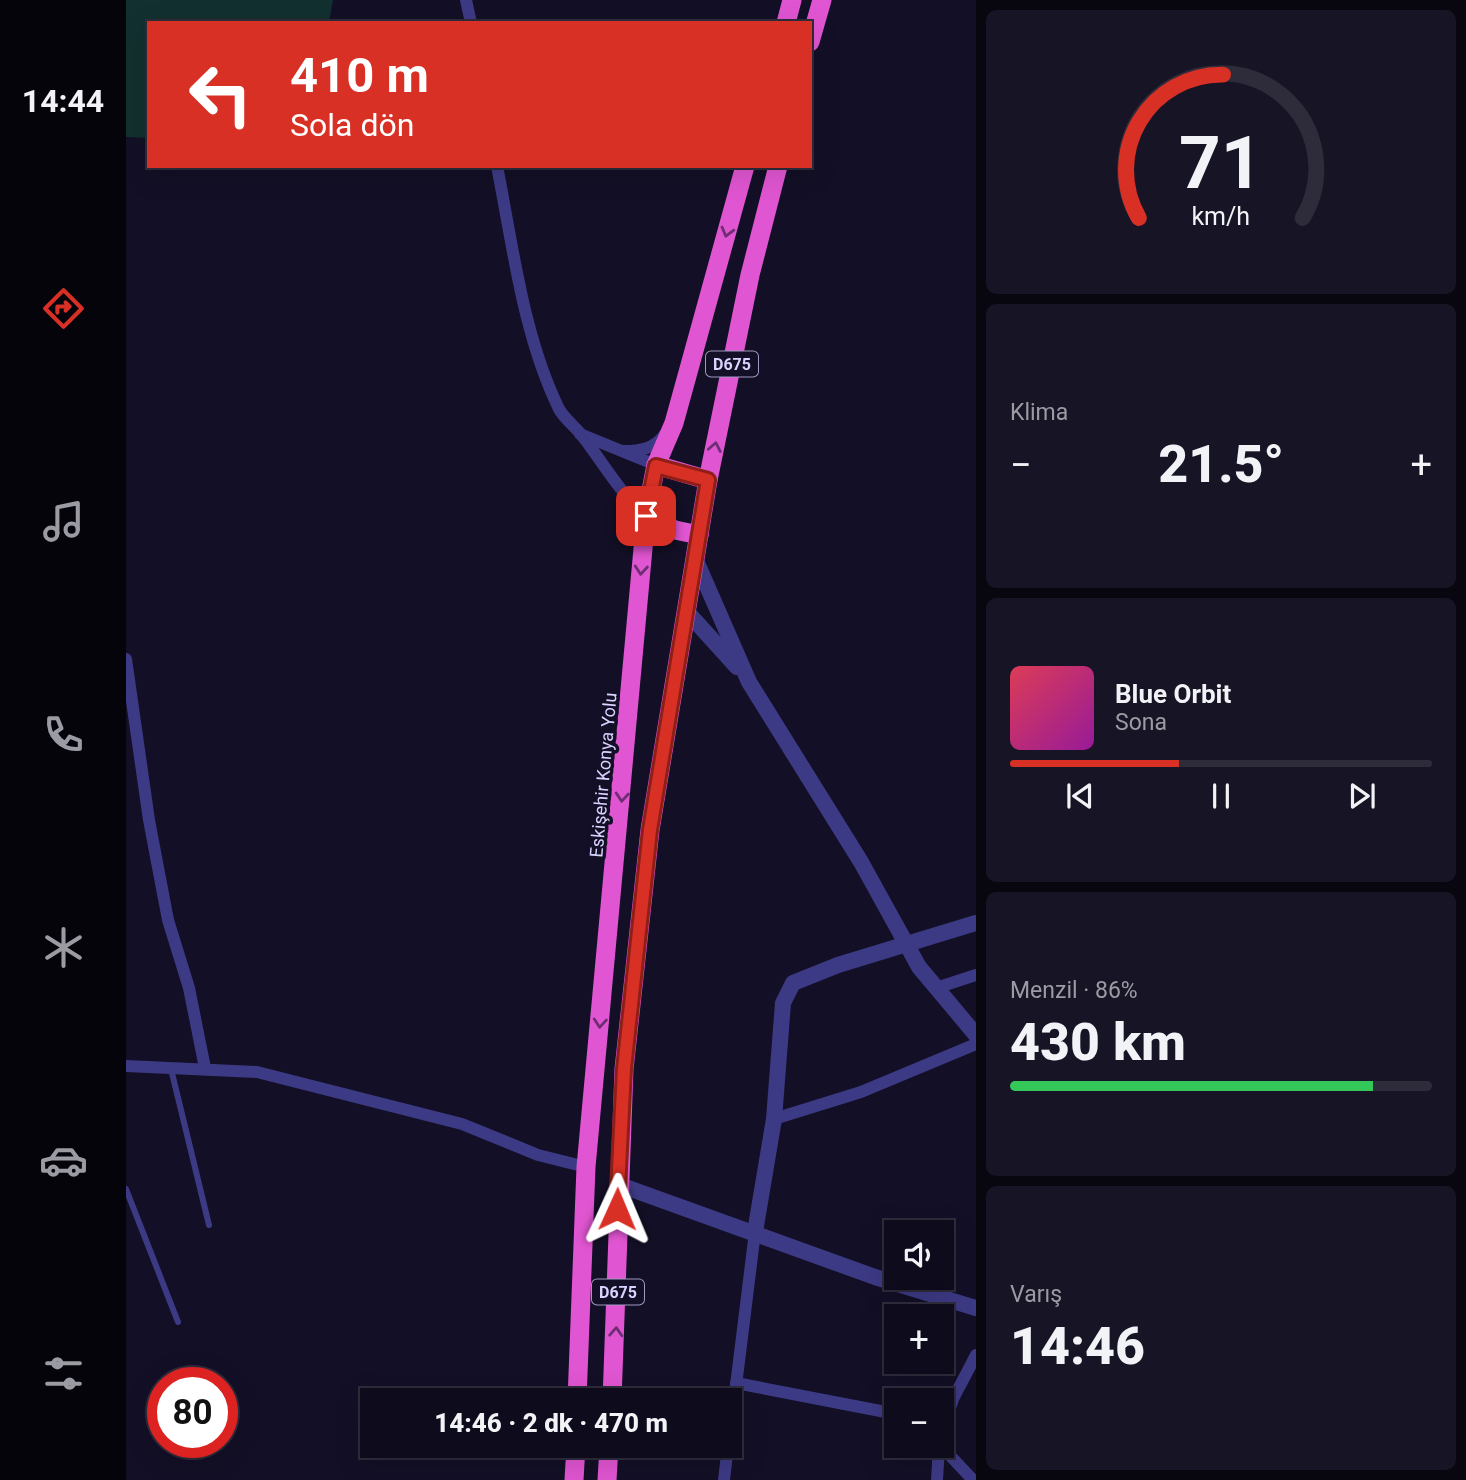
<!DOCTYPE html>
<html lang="tr">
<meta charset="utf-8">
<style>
body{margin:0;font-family:Roboto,sans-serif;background:#171425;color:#f1f3f6;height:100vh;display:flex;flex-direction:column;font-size:26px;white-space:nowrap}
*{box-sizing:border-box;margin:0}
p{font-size:23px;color:#9b9ba3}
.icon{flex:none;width:38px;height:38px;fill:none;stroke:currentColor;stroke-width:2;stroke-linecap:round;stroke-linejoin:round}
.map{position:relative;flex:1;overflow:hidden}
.panel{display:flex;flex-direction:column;gap:10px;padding:10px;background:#08060f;width:490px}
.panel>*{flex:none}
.guide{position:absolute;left:21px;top:21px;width:665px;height:147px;border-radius:0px;box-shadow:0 7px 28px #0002,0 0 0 2px #2e2b3b;background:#d93025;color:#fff;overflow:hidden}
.fabs{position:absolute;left:758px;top:1220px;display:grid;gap:14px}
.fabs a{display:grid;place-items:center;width:70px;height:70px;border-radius:0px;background:#0e0b1c;box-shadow:0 7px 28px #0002,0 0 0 2px #2e2b3b;font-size:35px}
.speed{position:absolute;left:21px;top:1367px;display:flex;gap:14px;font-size:35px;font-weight:700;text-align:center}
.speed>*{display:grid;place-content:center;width:91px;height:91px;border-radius:50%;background:#0e0b1c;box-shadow:0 7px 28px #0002,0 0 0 2px #2e2b3b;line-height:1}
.speed .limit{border:10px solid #d22;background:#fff;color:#111}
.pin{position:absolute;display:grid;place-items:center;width:60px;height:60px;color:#fff;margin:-30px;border-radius:14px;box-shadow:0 4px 10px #0006}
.me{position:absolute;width:77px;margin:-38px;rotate:1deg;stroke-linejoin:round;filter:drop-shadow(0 0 5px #0008)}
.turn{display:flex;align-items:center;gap:24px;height:147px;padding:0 28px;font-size:32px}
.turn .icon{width:91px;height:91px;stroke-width:2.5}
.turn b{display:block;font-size:49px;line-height:60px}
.big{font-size:52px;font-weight:800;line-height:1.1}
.panel .widget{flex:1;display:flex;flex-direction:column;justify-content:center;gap:10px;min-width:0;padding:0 24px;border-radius:10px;background:#171425}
.panel .dial{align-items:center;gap:0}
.dial svg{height:182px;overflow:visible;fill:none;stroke:#2e2b3b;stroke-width:7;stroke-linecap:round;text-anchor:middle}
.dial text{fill:#f1f3f6;stroke:none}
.song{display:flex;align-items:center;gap:21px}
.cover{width:84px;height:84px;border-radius:10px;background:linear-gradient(135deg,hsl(350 70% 55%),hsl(300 70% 35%))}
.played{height:7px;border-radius:4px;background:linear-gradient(90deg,#d93025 40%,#2e2b3b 40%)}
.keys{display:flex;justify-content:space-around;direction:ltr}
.heat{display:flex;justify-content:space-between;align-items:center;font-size:38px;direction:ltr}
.charge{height:10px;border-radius:5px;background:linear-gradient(90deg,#34c759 86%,#2e2b3b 0)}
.trip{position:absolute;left:234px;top:1388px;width:382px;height:70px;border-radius:0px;background:#0e0b1c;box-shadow:0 7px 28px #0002,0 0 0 2px #2e2b3b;font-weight:800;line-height:70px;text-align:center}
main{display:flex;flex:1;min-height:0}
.menu{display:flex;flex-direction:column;width:126px;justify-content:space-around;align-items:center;background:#06040b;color:#9b9ba3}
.menu .icon{width:49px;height:49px}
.menu .active{color:#d93025}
.menu b{font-size:32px;color:#f1f3f6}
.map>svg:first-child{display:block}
.green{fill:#12302f}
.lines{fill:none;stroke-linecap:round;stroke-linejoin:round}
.service{stroke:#3d3a85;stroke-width:6}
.minor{stroke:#3d3a85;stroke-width:12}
.tertiary{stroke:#3d3a85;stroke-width:16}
.trunk{stroke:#e055d1;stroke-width:19}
.oneway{stroke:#6f2e73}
.route-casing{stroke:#8d1f18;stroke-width:18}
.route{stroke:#d93025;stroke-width:12}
.labels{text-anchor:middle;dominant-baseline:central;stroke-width:7;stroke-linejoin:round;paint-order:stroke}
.shield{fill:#130f26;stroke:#9e99be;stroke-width:2}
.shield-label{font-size:16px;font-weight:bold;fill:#d9d4ff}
.street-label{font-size:18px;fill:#d9d4ff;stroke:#130f26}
</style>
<main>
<nav class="menu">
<b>14:44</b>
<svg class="icon active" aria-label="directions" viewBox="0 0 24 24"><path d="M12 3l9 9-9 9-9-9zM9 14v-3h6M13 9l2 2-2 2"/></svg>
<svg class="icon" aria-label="music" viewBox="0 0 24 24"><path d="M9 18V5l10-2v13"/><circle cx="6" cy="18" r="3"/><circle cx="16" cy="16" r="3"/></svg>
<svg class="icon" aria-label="phone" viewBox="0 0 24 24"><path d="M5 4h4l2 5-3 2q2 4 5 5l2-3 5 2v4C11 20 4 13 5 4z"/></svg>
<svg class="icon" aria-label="climate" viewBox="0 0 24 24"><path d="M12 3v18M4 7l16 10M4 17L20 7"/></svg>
<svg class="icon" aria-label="car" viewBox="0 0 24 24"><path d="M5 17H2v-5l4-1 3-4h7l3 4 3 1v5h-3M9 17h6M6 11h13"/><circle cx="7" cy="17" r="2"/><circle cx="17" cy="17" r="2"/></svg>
<svg class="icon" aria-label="filters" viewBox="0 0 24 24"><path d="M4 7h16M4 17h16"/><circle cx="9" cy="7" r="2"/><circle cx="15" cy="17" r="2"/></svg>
</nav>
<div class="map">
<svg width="850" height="1480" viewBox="0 0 850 1480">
<rect width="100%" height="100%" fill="#130f26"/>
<path class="green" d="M0 0H207L203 23H23V138L0 137Z"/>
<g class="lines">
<g class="service">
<path d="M45 1069 83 1225"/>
<path d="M0 1189 52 1322"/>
</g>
<g class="minor">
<path d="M340 0 345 23"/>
<path d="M371 166C387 247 397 335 433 409 438 418 447 425 454 433 477 462 492 491 520 516"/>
<path d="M454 434 530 465"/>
<path d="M497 451C515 451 528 449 539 434"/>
<path d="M0 659 23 820 42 920 63 988 79 1068"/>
<path d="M810 988 850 975"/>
<path d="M0 1066 131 1072 336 1124 412 1155 460 1167"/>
<path d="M648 1119 735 1092 850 1044"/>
<path d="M610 1383 770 1414"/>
<path d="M816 1432 827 1399 850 1355"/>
<path d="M604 1434 629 1232"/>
<path d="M815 1446 847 1480"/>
<path d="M598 1480 602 1446"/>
<path d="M811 1480 813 1446"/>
</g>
<g class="tertiary">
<path d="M571 563 623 682 735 862 793 967 850 1035"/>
<path d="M562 613 611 667"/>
<path d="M491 1184 749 1277 850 1308"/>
<path d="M629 1232 648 1119 657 1003 667 983 712 965 850 923"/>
</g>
<g class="trunk">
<path d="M660 23 666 0"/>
<path d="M684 42 696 0"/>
<path d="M530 465 582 480"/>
<path d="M520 516 549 530 573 535"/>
<path d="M451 1400 460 1167 520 516 530 465 548 423 619 166"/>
<path d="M486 1400 498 1069 524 830 582 480 624 275 652 166"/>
<path d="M448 1480 450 1446"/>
<path d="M481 1480 483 1446"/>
</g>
</g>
<defs><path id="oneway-chevron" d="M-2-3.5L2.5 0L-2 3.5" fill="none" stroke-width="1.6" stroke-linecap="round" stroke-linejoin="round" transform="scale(1.75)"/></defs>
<g class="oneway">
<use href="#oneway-chevron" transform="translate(601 232) rotate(105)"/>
<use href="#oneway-chevron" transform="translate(589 447) rotate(-79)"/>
<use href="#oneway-chevron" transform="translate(515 570) rotate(95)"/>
<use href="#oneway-chevron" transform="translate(496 797) rotate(95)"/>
<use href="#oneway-chevron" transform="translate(474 1023) rotate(95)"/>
<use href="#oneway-chevron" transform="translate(490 1332) rotate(-87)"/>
</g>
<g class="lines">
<g class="route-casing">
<path id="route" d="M491 1209 498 1069 524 830 582 480 530 466 520 516"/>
</g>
<use href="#route" class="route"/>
</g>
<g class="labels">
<g class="shield">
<rect x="580" y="351.5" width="52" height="25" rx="5"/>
<rect x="466" y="1279.5" width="52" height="25" rx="5"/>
</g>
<g class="shield-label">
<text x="606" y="364">D675</text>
<text x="492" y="1292">D675</text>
</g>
<g class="street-label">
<text transform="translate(477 775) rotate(-85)">Eskişehir Konya Yolu</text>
</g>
</g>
</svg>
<div class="fabs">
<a><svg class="icon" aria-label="sound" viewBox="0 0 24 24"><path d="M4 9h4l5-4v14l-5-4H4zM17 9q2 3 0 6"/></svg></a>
<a>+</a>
<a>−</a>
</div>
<div class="speed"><div class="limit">80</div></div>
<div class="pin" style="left:520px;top:516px;background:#d93025"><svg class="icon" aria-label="arrive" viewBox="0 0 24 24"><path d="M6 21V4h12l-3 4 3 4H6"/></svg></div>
<svg class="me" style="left:491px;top:1209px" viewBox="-20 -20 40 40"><path d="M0-17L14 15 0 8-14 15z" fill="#d93025" stroke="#fff" stroke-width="4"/></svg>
<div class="trip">14:46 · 2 dk · 470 m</div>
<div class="guide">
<div class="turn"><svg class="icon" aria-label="left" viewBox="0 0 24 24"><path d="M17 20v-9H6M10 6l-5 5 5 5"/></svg><div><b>410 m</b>Sola dön</div></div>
</div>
</div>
<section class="panel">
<div class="widget dial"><svg viewBox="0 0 100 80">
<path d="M14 69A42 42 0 1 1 86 69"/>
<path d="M14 69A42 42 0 0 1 51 6" stroke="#d93025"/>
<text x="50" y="56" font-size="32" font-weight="700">71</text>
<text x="50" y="72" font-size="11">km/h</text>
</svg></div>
<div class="widget"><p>Klima</p>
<div class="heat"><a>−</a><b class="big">21.5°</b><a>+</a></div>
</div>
<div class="widget">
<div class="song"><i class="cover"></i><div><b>Blue Orbit</b><p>Sona</p></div></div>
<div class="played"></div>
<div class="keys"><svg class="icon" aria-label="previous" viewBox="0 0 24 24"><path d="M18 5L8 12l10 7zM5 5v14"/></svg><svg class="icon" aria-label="pause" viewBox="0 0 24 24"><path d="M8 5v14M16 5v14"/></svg><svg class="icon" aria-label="next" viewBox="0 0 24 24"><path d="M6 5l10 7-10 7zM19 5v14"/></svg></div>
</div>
<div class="widget"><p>Menzil · 86%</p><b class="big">430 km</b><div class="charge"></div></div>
<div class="widget"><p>Varış</p><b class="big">14:46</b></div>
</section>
</main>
